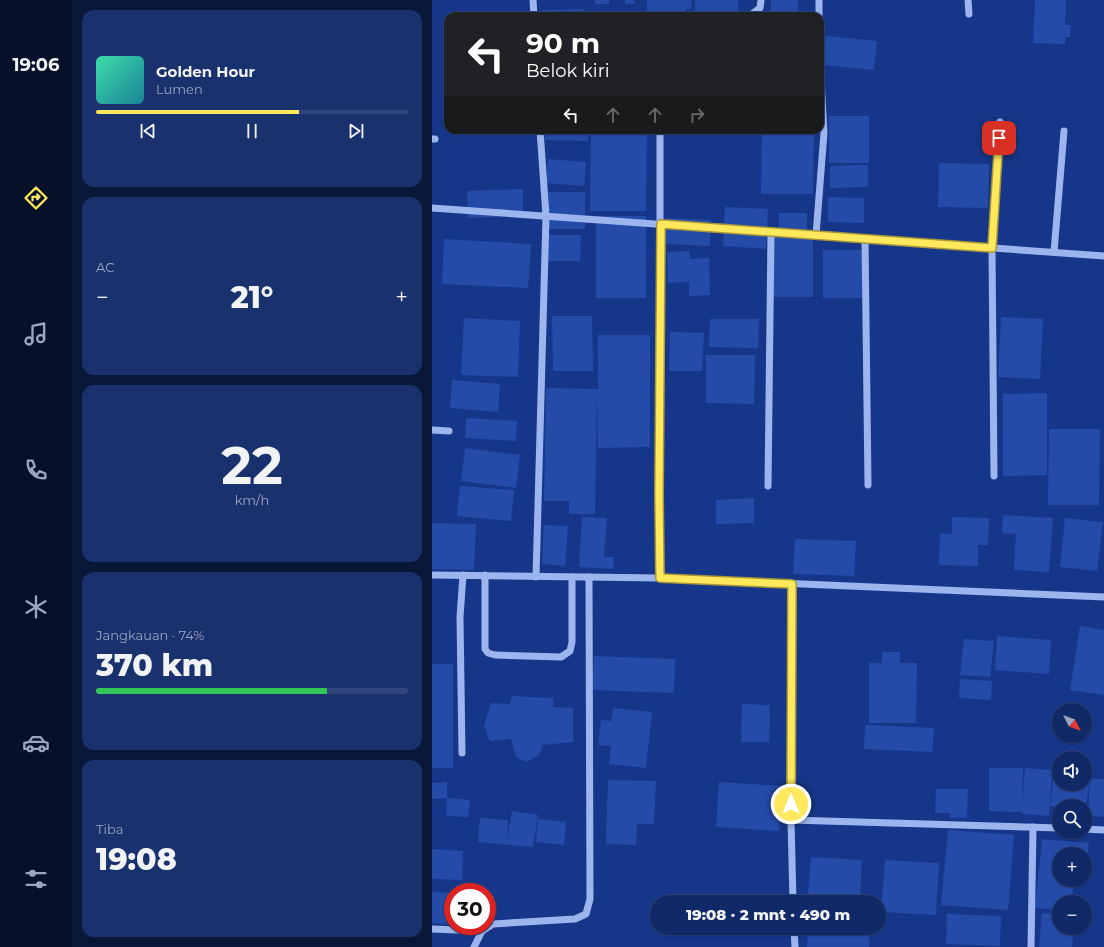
<!DOCTYPE html>
<html lang="id">
<meta charset="utf-8">
<style>
body{margin:0;font-family:Montserrat,sans-serif;background:#19316d;color:#f1f3f6;height:100vh;display:flex;flex-direction:column;font-size:15px;white-space:nowrap}
*{box-sizing:border-box;margin:0}
p{font-size:13px;color:#9ca6c0}
.icon{flex:none;width:22px;height:22px;fill:none;stroke:currentColor;stroke-width:2;stroke-linecap:round;stroke-linejoin:round}
.map{position:relative;flex:1;overflow:hidden}
.panel{display:flex;flex-direction:column;gap:10px;padding:10px;background:#091739;width:360px}
.panel>*{flex:none}
.top-card{position:absolute;left:12px;top:12px;width:380px;height:122px;border-radius:12px;box-shadow:0 1px 3px #0004,0 0 0 1px #30457b;background:#202124;color:#fff;overflow:hidden}
.needle{width:26px;rotate:132deg}
.tools{position:absolute;left:620px;top:703px;display:grid;gap:8px}
.tools a{display:grid;place-items:center;width:40px;height:40px;border-radius:50%;background:#102967;box-shadow:0 1px 3px #0004,0 0 0 1px #30457b;font-size:20px}
.speed{position:absolute;left:12px;top:883px;display:flex;gap:8px;font-size:20px;font-weight:700;text-align:center}
.speed>*{display:grid;place-content:center;width:52px;height:52px;border-radius:50%;background:#102967;box-shadow:0 1px 3px #0004,0 0 0 1px #30457b;line-height:1}
.speed .limit{border:6px solid #d22;background:#fff;color:#111}
.pin{position:absolute;display:grid;place-items:center;width:34px;height:34px;color:#fff;margin:-17px;border-radius:8px;box-shadow:0 2px 6px #0006}
.me{position:absolute;width:44px;margin:-22px;rotate:0deg;stroke-linejoin:round;filter:drop-shadow(0 0 3px #0008)}
.turn{display:flex;align-items:center;gap:14px;height:84px;padding:0 16px;font-size:18px}
.turn .icon{width:52px;height:52px;stroke-width:2.5}
.turn b{display:block;font-size:28px;line-height:34px}
.lanes{display:flex;align-items:center;height:38px;padding:0 16px;background:#0003;justify-content:center;gap:20px;direction:ltr}
.lanes .off{opacity:.35}
.big{font-size:30px;font-weight:800;line-height:1.1}
.panel .card{flex:1;display:flex;flex-direction:column;justify-content:center;gap:6px;min-width:0;padding:0 14px;border-radius:12px;background:#19316d}
.panel .dial{align-items:center;gap:0}
.dial b{font-size:52px;line-height:1}
.song{display:flex;align-items:center;gap:12px}
.cover{width:48px;height:48px;border-radius:6px;background:linear-gradient(135deg,hsl(160 70% 55%),hsl(190 70% 35%))}
.played{height:4px;border-radius:2px;background:linear-gradient(90deg,#ffe85b 65%,#30457b 65%)}
.keys{display:flex;justify-content:space-around;direction:ltr}
.heat{display:flex;justify-content:space-between;align-items:center;font-size:22px;direction:ltr}
.charge{height:6px;border-radius:3px;background:linear-gradient(90deg,#34c759 74%,#30457b 0)}
.trip{position:absolute;left:218px;top:895px;width:236px;height:40px;border-radius:20px;background:#102967;box-shadow:0 1px 3px #0004,0 0 0 1px #30457b;font-weight:800;line-height:40px;text-align:center}
main{display:flex;flex:1;min-height:0}
.menu{display:flex;flex-direction:column;width:72px;justify-content:space-around;align-items:center;background:#061029;color:#9ca6c0}
.menu .icon{width:28px;height:28px}
.menu .on{color:#ffe85b}
.menu b{font-size:18px;color:#f1f3f6}
.map>svg:first-child{display:block}
.building{fill:#244ba8}
.lines{fill:none;stroke-linecap:round;stroke-linejoin:round}
.minor{stroke:#9db5ef;stroke-width:7}
.route-casing{stroke:#a6973b;stroke-width:10}
.route{stroke:#ffe85b;stroke-width:7}
</style>
<main>
<nav class="menu">
<b>19:06</b>
<svg class="icon on" aria-label="directions" viewBox="0 0 24 24"><path d="M12 3l9 9-9 9-9-9zM9 14v-3h6M13 9l2 2-2 2"/></svg>
<svg class="icon" aria-label="music" viewBox="0 0 24 24"><path d="M9 18V5l10-2v13"/><circle cx="6" cy="18" r="3"/><circle cx="16" cy="16" r="3"/></svg>
<svg class="icon" aria-label="phone" viewBox="0 0 24 24"><path d="M5 4h4l2 5-3 2q2 4 5 5l2-3 5 2v4C11 20 4 13 5 4z"/></svg>
<svg class="icon" aria-label="climate" viewBox="0 0 24 24"><path d="M12 3v18M4 7l16 10M4 17L20 7"/></svg>
<svg class="icon" aria-label="car" viewBox="0 0 24 24"><path d="M5 17H2v-5l4-1 3-4h7l3 4 3 1v5h-3M9 17h6M6 11h13"/><circle cx="7" cy="17" r="2"/><circle cx="17" cy="17" r="2"/></svg>
<svg class="icon" aria-label="filters" viewBox="0 0 24 24"><path d="M4 7h16M4 17h16"/><circle cx="9" cy="7" r="2"/><circle cx="15" cy="17" r="2"/></svg>
</nav>
<section class="panel">
<div class="card">
<div class="song"><i class="cover"></i><div><b>Golden Hour</b><p>Lumen</p></div></div>
<div class="played"></div>
<div class="keys"><svg class="icon" aria-label="previous" viewBox="0 0 24 24"><path d="M18 5L8 12l10 7zM5 5v14"/></svg><svg class="icon" aria-label="pause" viewBox="0 0 24 24"><path d="M8 5v14M16 5v14"/></svg><svg class="icon" aria-label="next" viewBox="0 0 24 24"><path d="M6 5l10 7-10 7zM19 5v14"/></svg></div>
</div>
<div class="card"><p>AC</p>
<div class="heat"><a>−</a><b class="big">21°</b><a>+</a></div>
</div>
<div class="card dial"><b>22</b><p>km/h</p></div>
<div class="card"><p>Jangkauan · 74%</p><b class="big">370 km</b><div class="charge"></div></div>
<div class="card"><p>Tiba</p><b class="big">19:08</b></div>
</section>
<div class="map">
<svg width="672" height="947" viewBox="0 0 672 947">
<rect width="100%" height="100%" fill="#163789"/>
<g class="building">
<rect x="163" y="0" width="14" height="4"/>
<path d="M193 0H202L203 4H193Z"/>
<path d="M215 0H260L259 9H254V16H215Z"/>
<path d="M263 0H306V16H268V11H263Z"/>
<rect x="339" y="0" width="27" height="16"/>
<path d="M603 0H634L633 25H639L638 37H633V44L601 43Z"/>
<path d="M152 9V16H111V10Z"/>
<path d="M394 36 445 41 442 70 391 65Z"/>
<rect x="397" y="116" width="40" height="47"/>
<path d="M113 130H156V141L113 140Z"/>
<path d="M159 130H215L214 211H158Z"/>
<path d="M330 130H382L381 194H329Z"/>
<path d="M116 159 154 162 152 186 114 183Z"/>
<path d="M507 163 557 164 556 208 506 207Z"/>
<path d="M436 165V187L398 188V166Z"/>
<path d="M91 189V216L36 218 35 191Z"/>
<path d="M116 192H153V229H115Z"/>
<path d="M396 197 432 198V223L396 222Z"/>
<path d="M293 207 336 209 334 249 291 246Z"/>
<path d="M347 213H375V240H381V297H340V235H347Z"/>
<rect x="164" y="216" width="50" height="82"/>
<path d="M234 218 279 220 278 246 233 244Z"/>
<path d="M116 235H149L148 261H116Z"/>
<path d="M12 239 99 244 96 288 10 284Z"/>
<path d="M391 250H431L430 298H391Z"/>
<path d="M258 251V259L277 258 278 295 257 296V282L236 283 235 252Z"/>
<path d="M120 316H160L161 371H121Z"/>
<path d="M569 317 611 319 608 379 566 377Z"/>
<path d="M32 318 88 321 86 377 29 375Z"/>
<path d="M278 319H327L326 348 277 347Z"/>
<path d="M238 332 272 333 270 371H237Z"/>
<path d="M166 335H218V447L166 448 165 393 163 514H137V501H112L114 388 166 389Z"/>
<path d="M274 355H323L322 404 274 403Z"/>
<path d="M20 380 68 384 66 412 18 408Z"/>
<path d="M615 393V475L571 476V394Z"/>
<path d="M34 418 85 421 84 441 33 438Z"/>
<path d="M617 429H668L667 505H616Z"/>
<path d="M33 448 88 455 84 488 29 481Z"/>
<path d="M28 486 82 490 79 521 25 516Z"/>
<path d="M322 498V523L284 524V500Z"/>
<path d="M571 515 621 518 617 572 582 570 584 534 570 533Z"/>
<path d="M150 517 175 518 172 557H182L181 569 147 567Z"/>
<path d="M520 517 557 518 556 545H546V566L507 565 508 533 520 534Z"/>
<path d="M633 518 671 522 665 571 628 567Z"/>
<path d="M0 523 44 524 42 570 0 569Z"/>
<path d="M112 525 136 526 133 566 110 564Z"/>
<path d="M363 539 424 541 422 576 361 574Z"/>
<path d="M648 626 672 630V695L638 690Z"/>
<path d="M565 636 619 640 617 674 563 670Z"/>
<path d="M532 639 562 641 558 677 528 675Z"/>
<path d="M450 652H468V663H485L484 723H437V663H450Z"/>
<path d="M162 656 243 659 242 693 160 690Z"/>
<rect x="0" y="664" width="21" height="104"/>
<path d="M528 679 560 681 559 700 527 698Z"/>
<path d="M80 696 121 698V707L141 708V742L111 745 107 755 95 762 84 757 79 739 58 741 52 726 59 703 78 704Z"/>
<path d="M310 704 338 705 337 742H309Z"/>
<path d="M181 708 220 712 214 768 177 764 179 746 166 745 169 720 179 721Z"/>
<path d="M433 725 502 728 500 752 432 749Z"/>
<path d="M557 768H591L590 807 593 768 620 770 617 816 590 814V812L557 811Z"/>
<path d="M622 774 627 775V784H653V778H658L654 806H618Z"/>
<path d="M658 779H672V817L656 816Z"/>
<path d="M176 780 224 781 222 824H205L204 845 174 844Z"/>
<path d="M15 782V798L38 800 36 817 14 816 15 798 0 799V783Z"/>
<path d="M287 782 350 786 347 831 284 827Z"/>
<path d="M504 789H536L535 818H518V813H503Z"/>
<path d="M80 811 106 815 101 847 46 842 48 818 76 820 75 841Z"/>
<path d="M106 819 134 822 132 845 104 842Z"/>
<path d="M516 830 582 835 576 910 509 905Z"/>
<path d="M610 839 657 843 654 871H653V854H627V880H642L640 902H627V910L603 908Z"/>
<path d="M0 849 31 851 30 880 0 879Z"/>
<path d="M379 857 430 860 428 898 376 895Z"/>
<path d="M453 860 507 863 504 915 449 912Z"/>
<path d="M36 889 53 890V892H36Z"/>
<path d="M0 892 21 893V924L0 923Z"/>
<path d="M610 913 627 914V928H642L640 947H607Z"/>
<path d="M515 914 569 916 568 946 514 944Z"/>
<path d="M376 930 438 931 437 947H375Z"/>
</g>
<g class="lines">
<g class="minor">
<path d="M101 0 102 16"/>
<path d="M536 0 537 14"/>
<path d="M317 16 328 8 329 0"/>
<path d="M387 16V0"/>
<path d="M228 130V578"/>
<path d="M0 139H3"/>
<path d="M0 208 672 256"/>
<path d="M384 235 392 133 388 61"/>
<path d="M433 239 436 485"/>
<path d="M622 252 632 131"/>
<path d="M0 430 17 431"/>
<path d="M562 476 560 248 568 122"/>
<path d="M336 486 339 232"/>
<path d="M0 575 228 578 672 597"/>
<path d="M53 575V649L56 653 63 655 129 657 138 651 140 642V577"/>
<path d="M104 577 114 216 108 130"/>
<path d="M360 584 359 820 361 902"/>
<path d="M30 753 28 617 31 575"/>
<path d="M359 820 627 828"/>
<path d="M653 829 672 830"/>
<path d="M362 928 363 947"/>
<path d="M0 929 50 931"/>
<path d="M42 947 50 931 61 924 143 919 154 914 158 899 157 577"/>
<path d="M599 947 601 827"/>
</g>
</g>
<g class="lines">
<g class="route-casing">
<path id="route" d="M359 804 360 584 228 578 227 495 229 224 560 248 567 138"/>
</g>
<use href="#route" class="route"/>
</g>
</svg>
<div class="tools">
<a><svg class="needle" viewBox="-14 -14 28 28"><path d="M0-13l5 13h-10z" fill="#e53935"/><path d="M0 13l5-13h-10z" fill="#9ca6c0"/></svg></a>
<a><svg class="icon" aria-label="sound" viewBox="0 0 24 24"><path d="M4 9h4l5-4v14l-5-4H4zM17 9q2 3 0 6"/></svg></a>
<a><svg class="icon" aria-label="search" viewBox="0 0 24 24"><circle cx="10" cy="10" r="6"/><path d="M15 15l6 6"/></svg></a>
<a>+</a>
<a>−</a>
</div>
<div class="speed"><div class="limit">30</div></div>
<div class="pin" style="left:567px;top:138px;background:#d93025"><svg class="icon" aria-label="arrive" viewBox="0 0 24 24"><path d="M6 21V4h12l-3 4 3 4H6"/></svg></div>
<svg class="me" style="left:359px;top:804px" viewBox="-20 -20 40 40"><circle r="17" fill="#ffe85b" stroke="#fff" stroke-width="3"/><path d="M0-11L8 9 0 5-8 9z" fill="#fff"/></svg>
<div class="trip">19:08 · 2 mnt · 490 m</div>
<div class="top-card">
<div class="turn"><svg class="icon" aria-label="left" viewBox="0 0 24 24"><path d="M17 20v-9H6M10 6l-5 5 5 5"/></svg><div><b>90 m</b>Belok kiri</div></div>
<div class="lanes"><svg class="icon" aria-label="left" viewBox="0 0 24 24"><path d="M17 20v-9H6M10 6l-5 5 5 5"/></svg><svg class="icon off" aria-label="ahead" viewBox="0 0 24 24"><path d="M12 20V5M6 11l6-6 6 6"/></svg><svg class="icon off" aria-label="ahead" viewBox="0 0 24 24"><path d="M12 20V5M6 11l6-6 6 6"/></svg><svg class="icon off" aria-label="right" viewBox="0 0 24 24"><path d="M7 20v-9h11M14 6l5 5-5 5"/></svg></div>
</div>
</div>
</main>
